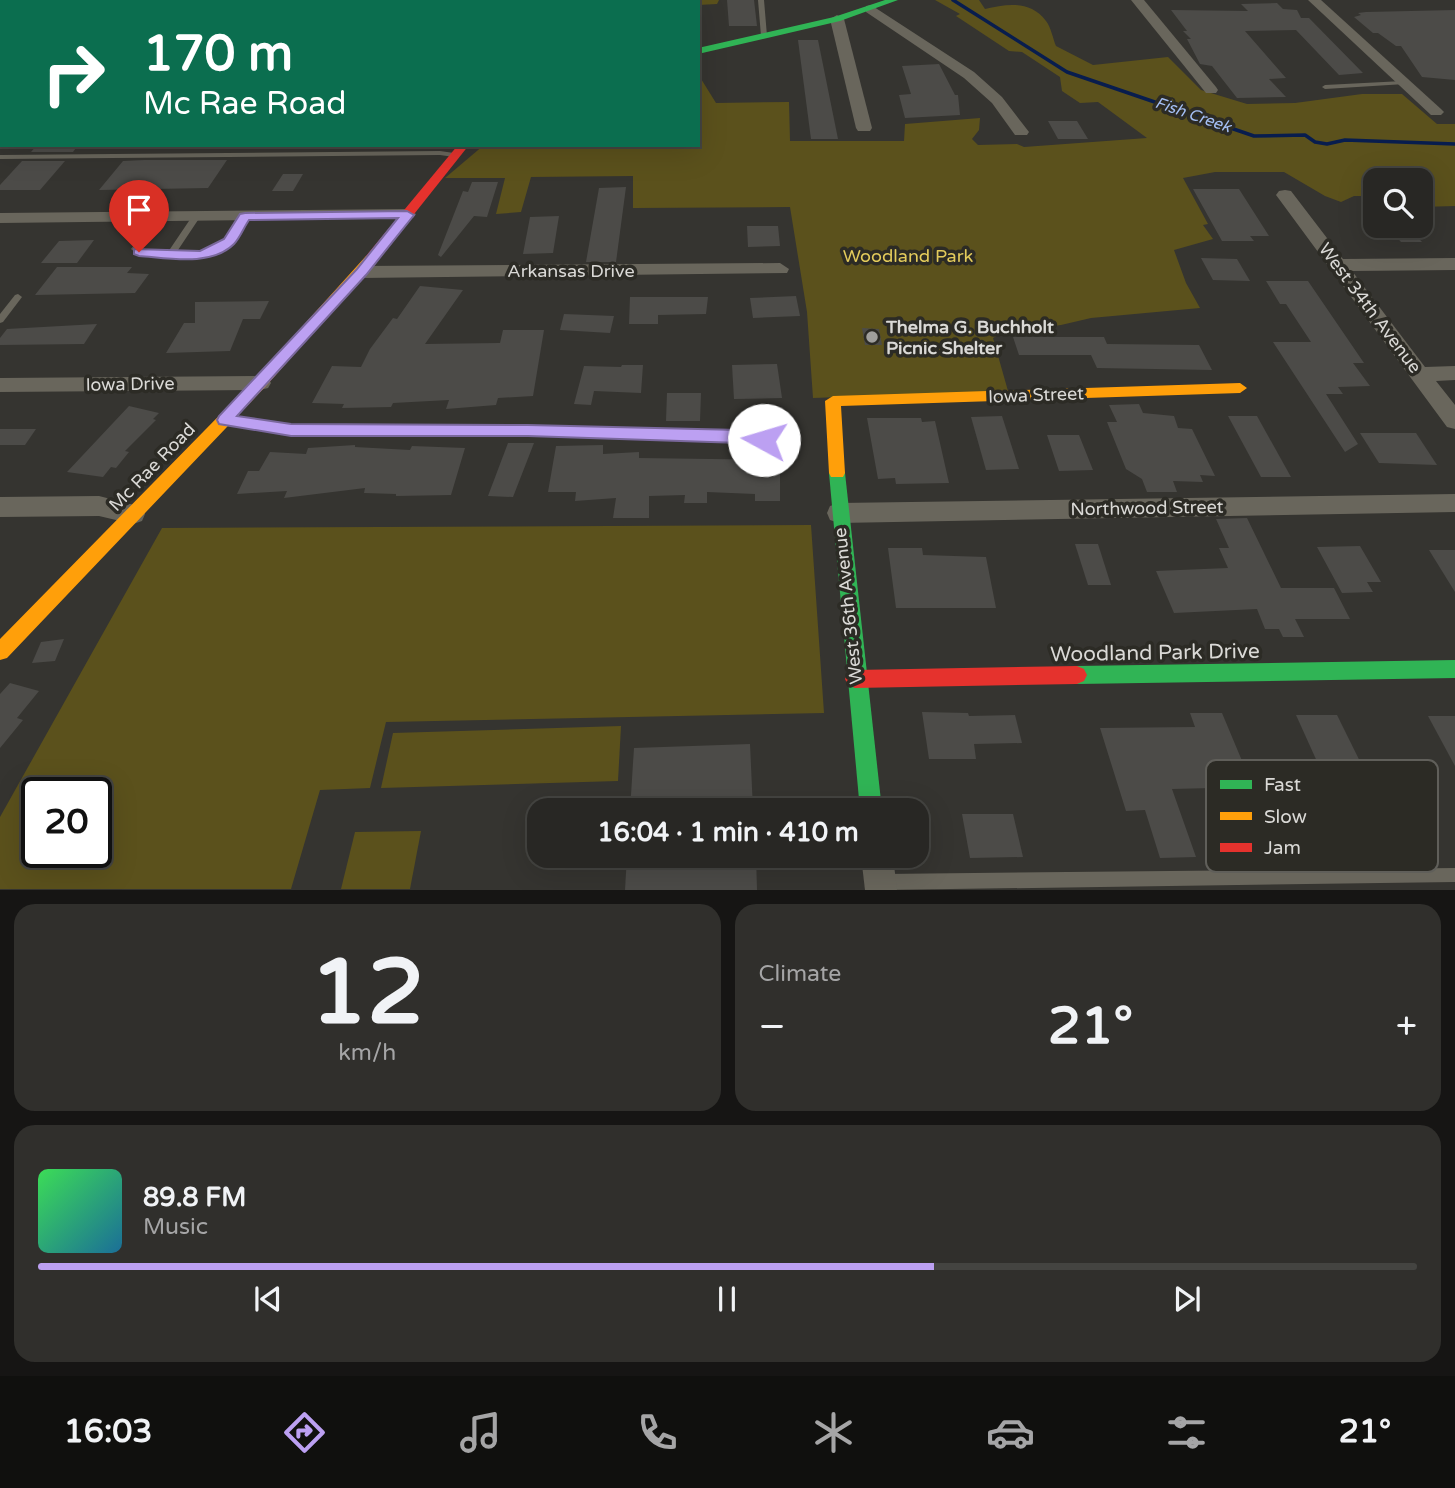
<!DOCTYPE html>
<meta charset="utf-8">
<style>
body{margin:0;font-family:"Varela Round",sans-serif;background:#302f2c;color:#f1f3f6;height:100vh;display:flex;flex-direction:column;font-size:26px;white-space:nowrap}
*{box-sizing:border-box;margin:0}
p{font-size:23px;color:#a5a5a6}
.icon{flex:none;width:38px;height:38px;fill:none;stroke:currentColor;stroke-width:2;stroke-linecap:round;stroke-linejoin:round}
.map{position:relative;height:890px;overflow:hidden}
.details{display:flex;flex-direction:column;gap:14px;padding:14px;background:#161514;flex:1}
.details>*{flex:none}
.banner{position:absolute;left:0px;top:0px;width:700px;height:147px;box-shadow:0 7px 28px #0002,0 0 0 2px #444441;background:#0b6e4f;color:#fff;overflow:hidden}
.controls{position:absolute;left:1363px;top:168px;display:grid;gap:14px}
.controls a{display:grid;place-items:center;width:70px;height:70px;border-radius:14px;background:#282724;box-shadow:0 7px 28px #0002,0 0 0 2px #444441;font-size:35px}
.speed{position:absolute;left:21px;top:777px;display:flex;gap:14px;font-size:35px;font-weight:700;text-align:center}
.speed>*{display:grid;place-content:center;width:91px;height:91px;border-radius:50%;background:#282724;box-shadow:0 7px 28px #0002,0 0 0 2px #444441;line-height:1}
.speed .limit{border:4px solid #111;border-radius:10px;background:#fff;color:#111}
.pin{position:absolute;display:grid;place-items:center;width:60px;height:60px;color:#fff;margin:-72px -30px;border-radius:50% 50% 50% 0;rotate:-45deg;box-shadow:0 0 7px #0007}
.pin .icon{rotate:45deg}
.me{position:absolute;width:77px;margin:-38px;rotate:276deg;stroke-linejoin:round;filter:drop-shadow(0 0 5px #0008)}
.turn{display:flex;align-items:center;gap:24px;height:147px;padding:0 28px;font-size:32px}
.turn .icon{width:91px;height:91px;stroke-width:2.5}
.turn b{display:block;font-size:49px;line-height:60px}
.big{font-size:52px;font-weight:700;line-height:1.1}
.details .card{flex:1;display:flex;flex-direction:column;justify-content:center;gap:10px;min-width:0;padding:0 24px;border-radius:21px;background:#302f2c}
.details .dial{align-items:center;gap:0}
.dial b{font-size:91px;line-height:1}
.song{display:flex;align-items:center;gap:21px}
.cover{width:84px;height:84px;border-radius:10px;background:linear-gradient(135deg,hsl(130 70% 55%),hsl(200 70% 35%))}
.played{height:7px;border-radius:4px;background:linear-gradient(90deg,#bca0f2 65%,#444441 65%)}
.keys{display:flex;justify-content:space-around;direction:ltr}
.heat{display:flex;justify-content:space-between;align-items:center;font-size:38px;direction:ltr}
.details .tiles{flex:1;display:grid;gap:14px;grid-template-columns:1fr 1fr}
.card:last-child{grid-column:span 2}
.trip{position:absolute;left:527px;top:798px;width:402px;height:70px;border-radius:21px;background:#282724;box-shadow:0 7px 28px #0002,0 0 0 2px #444441;font-weight:700;line-height:70px;text-align:center}
.dock{display:flex;height:112px;justify-content:space-around;align-items:center;background:#10100e;color:#a5a5a6}
.dock .icon{width:49px;height:49px}
.dock .active{color:#bca0f2}
.dock b{font-size:32px;color:#f1f3f6}
.map>svg:first-child{display:block}
.green{fill:#5b511c;fill-rule:evenodd}
.lines{fill:none;stroke-linecap:round;stroke-linejoin:round}
.stream{stroke:#081d4e;stroke-width:3.5}
.building{fill:#4c4b48}
.lane{fill:#69665c;fill-rule:evenodd}
.street{fill:#69665c;fill-rule:evenodd}
.fast{fill:#30b455;fill-rule:evenodd}
.slow{fill:#ff9f0a;fill-rule:evenodd}
.jam{fill:#e5322d;fill-rule:evenodd}
.route{fill:#bca0f2;stroke:#7a689d;stroke-width:2}
.poi-dot{fill:#a09f9c;stroke:#2c2b25;stroke-width:2.5}
.labels{text-anchor:middle;dominant-baseline:central;stroke-width:7;stroke-linejoin:round;paint-order:stroke}
.far-water-label{font-size:16px;font-style:italic;fill:#a4bff4;stroke:#2c2b25}
.park-label{font-size:18px;fill:#e3cb5b;stroke:#2c2b25}
.street-label{font-size:18px;fill:#dad9d6;stroke:#2c2b25}
.poi-label{font-size:18px;font-weight:bold;fill:#dad9d6;stroke:#2c2b25;text-anchor:start}
.near-street-label{font-size:21px;fill:#dad9d6;stroke:#2c2b25}
.key{fill:#2c2b25;stroke:#605f5a;stroke-width:2}
.key-label{font-size:19px;fill:#dad9d6}
</style>
<div class="map">
<svg width="1455" height="890" viewBox="0 0 1455 890">
<rect width="100%" height="100%" fill="#353430"/>
<g class="green">
<path d="M184 0H719L717 4 698 5V2H182Z"/>
<path d="M935 0H979L985 9C1007 4 1030 0 1046 21 1051 27 1053 39 1056 46L1093 65 1168 57 1201 90 1247 104 1295 103 1362 94H1402L1437 124H1455V206L1421 207V180H1376L1375 196H1354L1341 202 1325 196 1284 172H1215L1183 178 1208 224 1203 225 1213 239 1174 250 1186 283 1200 308 1091 318 1061 325 1002 333 993 338 1008 391 813 398 807 312 790 207 633 208V176L531 177 521 212 496 214 505 178H445L484 145H698V74L716 103 789 102 790 141H904L905 124 980 118 979 130 972 139 978 145 1017 144 1024 147 1147 138 1098 102 1080 103 1062 91 1060 77 1022 52 1009 51 956 16 960 14Z"/>
<path d="M811 525 824 713 386 722 370 788 320 790 291 889H0V817L162 528ZM37 793H96V852H37Z"/>
<path d="M621 726 618 781 381 788 393 733Z"/>
<path d="M421 831 410 889H341L355 832Z"/>
</g>
<g class="lines">
<g class="stream">
<path d="M953 0 1067 72 1254 136 1305 135 1315 142 1327 144 1345 140 1455 144"/>
<path d="M654 2 667 0"/>
</g>
</g>
<g class="building">
<path d="M727 0H754L757 26H729Z"/>
<path d="M1277 3 1283 9 1297 10 1301 18H1309L1363 73 1339 75 1296 30 1245 31 1286 78 1269 79 1286 97 1237 98 1212 66 1200 64 1187 39H1191L1183 31H1187L1171 10 1248 11 1241 4Z"/>
<path d="M1455 10V80L1422 77 1401 46H1396L1378 33H1373L1354 17 1361 15 1358 13 1366 12Z"/>
<path d="M798 40H818L838 139H811Z"/>
<path d="M939 64 955 95H958L960 115 905 118 899 95 911 94 902 66Z"/>
<path d="M1048 121H1077L1088 139H1058Z"/>
<path d="M37 145H78L73 152H31Z"/>
<path d="M144 160H143H227L208 188 99 190 123 161Z"/>
<path d="M22 161H65L40 190H0V185Z"/>
<path d="M283 174H303L293 191H272Z"/>
<path d="M472 182H498L487 217 474 216 441 257 438 255 463 191 468 192Z"/>
<path d="M626 187 616 262H586L599 188Z"/>
<path d="M1193 189H1239L1269 236H1250L1254 241H1222Z"/>
<path d="M559 216 553 253 523 254 530 217Z"/>
<path d="M747 226H778L780 246 748 247Z"/>
<path d="M1387 226H1408L1422 242H1401Z"/>
<path d="M94 240 77 263H41L59 241Z"/>
<path d="M1201 258 1237 259 1250 281 1213 280Z"/>
<path d="M57 267H132L127 273 149 274 135 293 35 295Z"/>
<path d="M1266 281H1308L1364 363H1353L1370 386 1338 387 1343 394H1326L1358 444 1345 452 1273 342H1311L1286 304H1280Z"/>
<path d="M420 286 463 290 425 344 500 343 503 330H544L533 396 498 398 496 405 446 409 449 400 393 403 391 407 342 408 344 404 312 403 332 366 361 367 370 349 393 318 397 319Z"/>
<path d="M796 296 800 316 753 318 750 298Z"/>
<path d="M630 297H708L706 314 658 315V324H629Z"/>
<path d="M269 301 260 319H243L230 351 166 353 184 323H195V302Z"/>
<path d="M564 314 614 316 610 333 560 330Z"/>
<path d="M97 324 84 344 0 345V338L7 329Z"/>
<path d="M862 328 879 329 882 345H865Z"/>
<path d="M1013 337H1104L1107 344 1199 345 1212 370 1097 368 1091 355H1019Z"/>
<path d="M777 364 782 398 734 399 732 365Z"/>
<path d="M622 365H643L641 393 594 391 591 405 574 404 584 366 621 367Z"/>
<path d="M667 393H701L700 421H666Z"/>
<path d="M1139 404 1143 413 1174 416 1178 428 1192 429 1215 476 1200 475 1203 482 1173 481 1177 492H1147L1142 479 1126 469 1107 422H1117L1109 405Z"/>
<path d="M129 406 159 413 153 419 156 420 125 451 129 452 116 468 111 467 103 477 67 472Z"/>
<path d="M1002 416 1019 469 986 470 971 417Z"/>
<path d="M1228 416H1257L1291 477H1261Z"/>
<path d="M867 418H921L922 422 935 421 949 483 896 484 895 478 878 479Z"/>
<path d="M0 429H36L25 445H0Z"/>
<path d="M1360 433H1416L1437 465 1379 463Z"/>
<path d="M1047 435H1079L1093 470 1059 471Z"/>
<path d="M508 443H534L513 497 488 496Z"/>
<path d="M355 445V447L410 450 412 446 465 448 451 495 396 496V494L364 493 365 488 284 498 287 491 237 494 248 471H259L270 452 306 454 308 448Z"/>
<path d="M603 445V454L639 452V458L780 460V501H755V494L707 492V503H684L685 495 649 496V518H613L616 498 575 501 576 492H548L556 446Z"/>
<path d="M1247 518 1281 588H1334L1350 619H1295L1304 637H1283L1279 629H1265L1257 609 1174 613 1156 571 1228 568 1219 548H1229L1216 519Z"/>
<path d="M1075 544H1098L1111 585H1088Z"/>
<path d="M1360 546 1381 582H1367L1373 592 1342 593 1317 547Z"/>
<path d="M888 548H922L923 555 986 557 996 608H896Z"/>
<path d="M1429 550H1455V592Z"/>
<path d="M64 639 55 661 32 663 41 642Z"/>
<path d="M10 683 39 691 17 718 23 720 0 748V694Z"/>
<path d="M922 712 968 713 969 716 1015 715 1022 743 974 744 976 759H929Z"/>
<path d="M1190 713H1222L1253 787 1172 789 1196 857 1160 858 1145 810 1126 811 1100 728 1195 727Z"/>
<path d="M1296 715H1337L1388 818 1343 819Z"/>
<path d="M1428 716H1455V766Z"/>
<path d="M750 744 753 810H630L634 748Z"/>
<path d="M962 814H1013L1023 857 970 858Z"/>
<path d="M627 856H756L757 890H625Z"/>
</g>
<g class="lines">
<g class="lane">
<path d="M47 0H53L52 2H45Z"/>
<path d="M758 0H764L767 36 764 38 761 36Z"/>
<path d="M1403 81 1405 82V84L1325 89 1322 87 1325 85Z"/>
<path d="M440 151 454 153 458 155 454 157 440 155 0 159V155Z"/>
<path d="M242 214H248L249 216C241 228 234 242 221 250 204 260 145 263 131 249L157 215H160L164 217 140 249 147 251 168 252 193 215H199L200 217 176 253C212 254 223 243 242 214Z"/>
<path d="M18 294 22 297 3 322 0 323V314L15 295Z"/>
<path d="M227 416 291 426 528 427 740 432 787 439 792 443 787 447 740 440 528 435 291 434 223 423 222 420 223 417Z"/>
<path d="M1455 868V882L884 890 879 887 876 882 879 877 884 874Z"/>
</g>
<g class="street">
<path d="M1131 0H1144L1216 87 1218 90 1216 93H1206Z"/>
<path d="M1308 0H1321L1441 109 1444 112 1441 115H1431Z"/>
<path d="M871 5 974 72 1002 97 1029 132 1027 135H1015L992 103 964 78 866 12V6Z"/>
<path d="M837 15 844 19 872 128 870 131H858L856 128 830 19Z"/>
<rect x="0" y="95" width="2" height="10"/>
<path d="M1285 190 1291 191 1343 259 1455 258V270L1352 271 1425 367 1455 366V380L1436 381 1455 405V429L1447 427 1279 199 1276 195 1279 191Z"/>
<path d="M407 209 416 214 413 218 0 223V213Z"/>
<path d="M780 263 789 269 787 273 361 278 352 272 361 266Z"/>
<path d="M260 376 268 378 271 383 268 388 260 390 0 392V378Z"/>
<path d="M1455 494V512L839 523 830 520 827 513 830 506 839 503Z"/>
<path d="M99 496 142 507 145 514 142 521 133 524 99 516 0 517V497Z"/>
<path d="M861 856H893L897 890H865Z"/>
</g>
<g class="fast">
<path d="M885 0H898L840 21 698 54V48L834 17Z"/>
<path d="M837 467 843 469 845 473 882 810H860L829 473 831 469Z"/>
<path d="M1455 660V678L1077 684 1070 681 1067 675 1070 669 1077 666Z"/>
</g>
<g class="slow">
<path d="M371 255 376 256V262L265 387 7 658 0 660V639L255 379 366 256Z"/>
<path d="M1240 383 1247 388 1240 393 841 406 845 473 843 477H831L829 473 825 401 833 396Z"/>
</g>
<g class="jam">
<path d="M458 145H469L376 262H366V256Z"/>
<path d="M1077 666 1084 669 1087 675 1084 681 1077 684 855 688 848 685 845 679 848 673 855 670Z"/>
</g>
</g>
<path class="route" d="M407 211 414 215 366 275 237 416 291 424 528 425 740 430 769 435 772 440 769 444 528 436H291L219 424 217 420 219 416 357 269 398 218 249 220C244 227 240 238 234 244 211 267 168 258 139 256L134 254V249L200 251 224 239 240 214 245 213Z"/>
<circle class="poi-dot" cx="872" cy="337" r="7"/>
<g class="labels">
<g class="far-water-label">
<text transform="translate(1193 115) rotate(19)">Fish Creek</text>
</g>
<g class="park-label">
<text x="908" y="256">Woodland Park</text>
</g>
<g class="street-label">
<text x="571" y="271">Arkansas Drive</text>
<text transform="translate(1370 308) rotate(53)">West 34th Avenue</text>
<text transform="translate(130 384) rotate(-1)">Iowa Drive</text>
<text transform="translate(1036 395) rotate(-2)">Iowa Street</text>
<text transform="translate(152 467) rotate(-46)">Mc Rae Road</text>
<text transform="translate(1147 508) rotate(-1)">Northwood Street</text>
<text transform="translate(848 606) rotate(-96)">West 36th Avenue</text>
</g>
<g class="poi-label">
<text x="886" y="327">Thelma G. Buchholt<tspan x="886" dy="21">Picnic Shelter</tspan></text>
</g>
<g class="near-street-label">
<text transform="translate(1155 653) rotate(-1)">Woodland Park Drive</text>
</g>
</g>
<rect x="1206" y="760" width="232" height="112" rx="10" class="key"/>
<rect x="1220" y="780" width="32" height="9" fill="#30b455"/>
<rect x="1220" y="812" width="32" height="8" fill="#ff9f0a"/>
<rect x="1220" y="843" width="32" height="9" fill="#e5322d"/>
<g class="key-label">
<text x="1264" y="791">Fast</text>
<text x="1264" y="823">Slow</text>
<text x="1264" y="854">Jam</text>
</g>
</svg>
<div class="controls">
<a><svg class="icon" aria-label="search" viewBox="0 0 24 24"><circle cx="10" cy="10" r="6"/><path d="M15 15l6 6"/></svg></a>
</div>
<div class="speed"><div class="limit">20</div></div>
<div class="pin" style="left:139px;top:252px;background:#d93025"><svg class="icon" aria-label="arrive" viewBox="0 0 24 24"><path d="M6 21V4h12l-3 4 3 4H6"/></svg></div>
<svg class="me" style="left:764px;top:440px" viewBox="-20 -20 40 40"><circle r="19" fill="#fff"/><path d="M0-13L10 11 0 6-10 11z" fill="#bca0f2"/></svg>
<div class="trip">16:04 · 1 min · 410 m</div>
<div class="banner">
<div class="turn"><svg class="icon" aria-label="right" viewBox="0 0 24 24"><path d="M7 20v-9h11M14 6l5 5-5 5"/></svg><div><b>170 m</b>Mc Rae Road</div></div>
</div>
</div>
<section class="details">
<div class="tiles">
<div class="card dial"><b>12</b><p>km/h</p></div>
<div class="card"><p>Climate</p>
<div class="heat"><a>−</a><b class="big">21°</b><a>+</a></div>
</div>
<div class="card">
<div class="song"><i class="cover"></i><div><b>89.8 FM</b><p>Music</p></div></div>
<div class="played"></div>
<div class="keys"><svg class="icon" aria-label="previous" viewBox="0 0 24 24"><path d="M18 5L8 12l10 7zM5 5v14"/></svg><svg class="icon" aria-label="pause" viewBox="0 0 24 24"><path d="M8 5v14M16 5v14"/></svg><svg class="icon" aria-label="next" viewBox="0 0 24 24"><path d="M6 5l10 7-10 7zM19 5v14"/></svg></div>
</div>
</div>
</section>
<nav class="dock">
<b>16:03</b>
<svg class="icon active" aria-label="directions" viewBox="0 0 24 24"><path d="M12 3l9 9-9 9-9-9zM9 14v-3h6M13 9l2 2-2 2"/></svg>
<svg class="icon" aria-label="music" viewBox="0 0 24 24"><path d="M9 18V5l10-2v13"/><circle cx="6" cy="18" r="3"/><circle cx="16" cy="16" r="3"/></svg>
<svg class="icon" aria-label="phone" viewBox="0 0 24 24"><path d="M5 4h4l2 5-3 2q2 4 5 5l2-3 5 2v4C11 20 4 13 5 4z"/></svg>
<svg class="icon" aria-label="climate" viewBox="0 0 24 24"><path d="M12 3v18M4 7l16 10M4 17L20 7"/></svg>
<svg class="icon" aria-label="car" viewBox="0 0 24 24"><path d="M5 17H2v-5l4-1 3-4h7l3 4 3 1v5h-3M9 17h6M6 11h13"/><circle cx="7" cy="17" r="2"/><circle cx="17" cy="17" r="2"/></svg>
<svg class="icon" aria-label="filters" viewBox="0 0 24 24"><path d="M4 7h16M4 17h16"/><circle cx="9" cy="7" r="2"/><circle cx="15" cy="17" r="2"/></svg>
<b>21°</b>
</nav>
